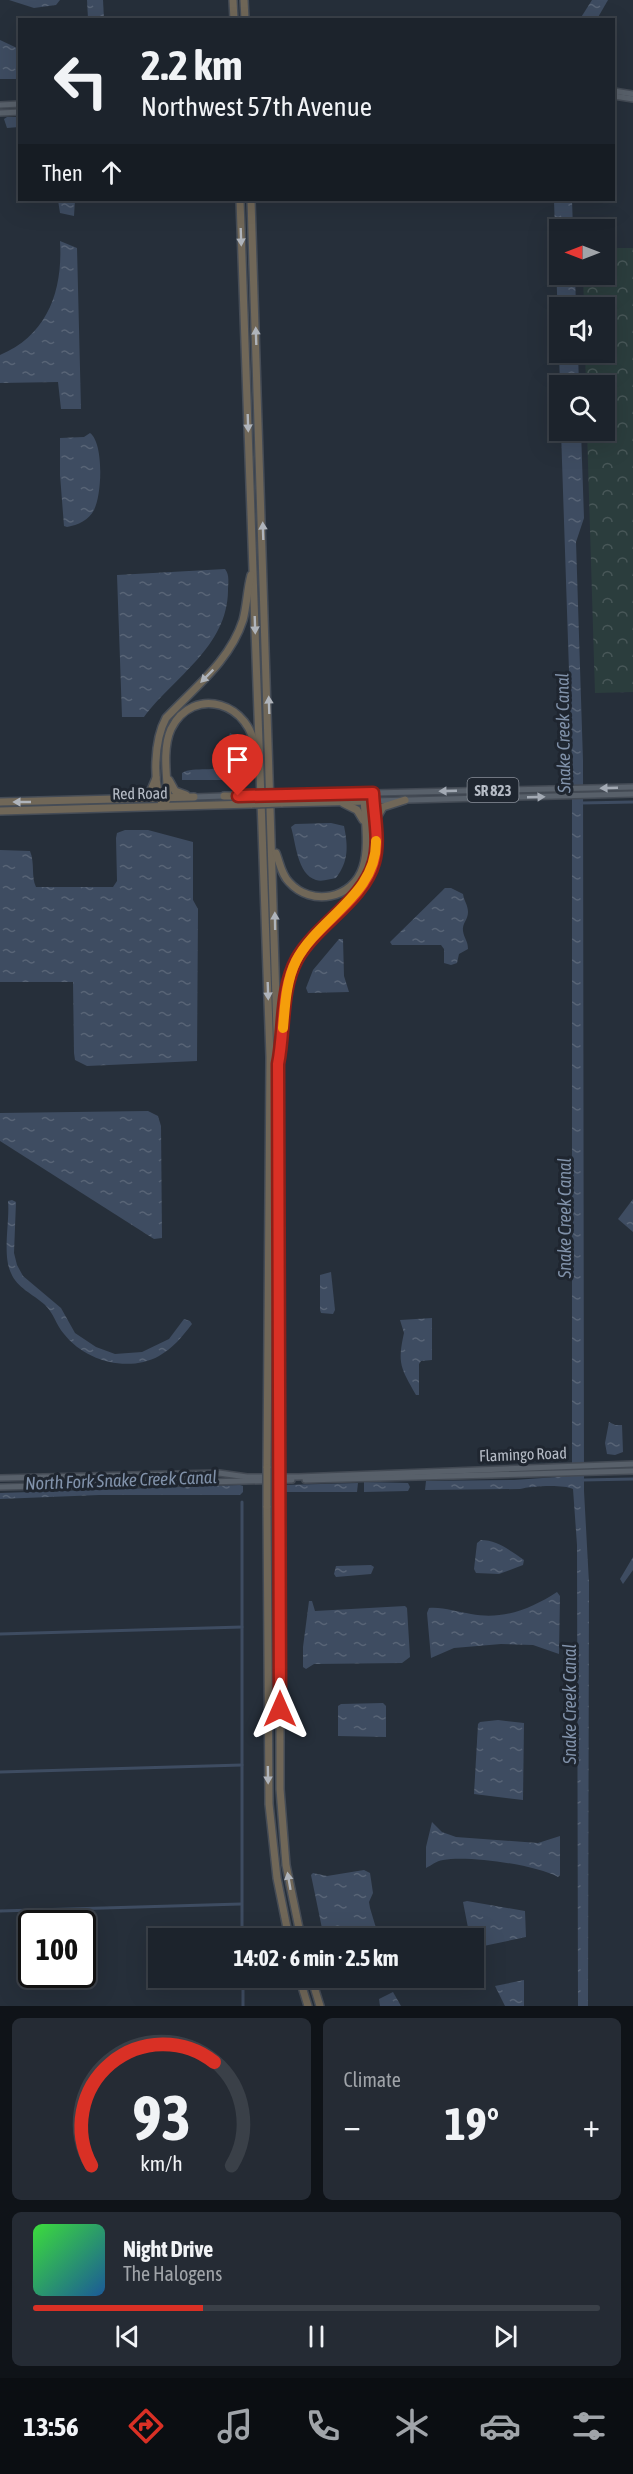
<!DOCTYPE html>
<meta charset="utf-8">
<style>
body{margin:0;font-family:"Asap Condensed",sans-serif;background:#252b34;color:#f1f3f6;height:100vh;display:flex;flex-direction:column;font-size:22px;white-space:nowrap}
*{box-sizing:border-box;margin:0}
p{font-size:20px;color:#a0a4a9}
.icon{flex:none;width:33px;height:33px;fill:none;stroke:currentColor;stroke-width:2;stroke-linecap:round;stroke-linejoin:round}
.map{position:relative;height:2006px;overflow:hidden}
.panel{display:flex;flex-direction:column;gap:12px;padding:12px;background:#0f1318;flex:1}
.panel>*{flex:none}
.top-card{position:absolute;left:18px;top:18px;width:597px;height:183px;border-radius:0px;box-shadow:0 6px 24px #0002,0 0 0 2px #3a4048;background:#1c232c;color:#f1f3f6;overflow:hidden}
.needle{width:39px;rotate:270deg}
.tools{position:absolute;left:549px;top:219px;display:grid;gap:12px}
.tools a{display:grid;place-items:center;width:66px;height:66px;border-radius:0px;background:#1c232c;box-shadow:0 6px 24px #0002,0 0 0 2px #3a4048;font-size:30px}
.speed{position:absolute;left:18px;top:1910px;display:flex;gap:12px;font-size:30px;font-weight:700;text-align:center}
.speed>*{display:grid;place-content:center;width:78px;height:78px;border-radius:50%;background:#1c232c;box-shadow:0 6px 24px #0002,0 0 0 2px #3a4048;line-height:1}
.speed .limit{border:3px solid #111;border-radius:9px;background:#fff;color:#111}
.pin{position:absolute;display:grid;place-items:center;width:51px;height:51px;color:#fff;margin:-62px -26px;border-radius:50% 50% 50% 0;rotate:-45deg;box-shadow:0 0 6px #0007}
.pin .icon{rotate:45deg}
.me{position:absolute;width:66px;margin:-33px;rotate:0deg;stroke-linejoin:round;filter:drop-shadow(0 0 4px #0008)}
.turn{display:flex;align-items:center;gap:21px;height:126px;padding:0 24px;font-size:27px}
.turn .icon{width:78px;height:78px;stroke-width:2.5}
.turn b{display:block;font-size:42px;line-height:51px}
.then{display:flex;align-items:center;height:57px;padding:0 24px;background:#0003;gap:12px;font-size:22px}
.big{font-size:45px;font-weight:700;line-height:1.1}
.panel .tile{flex:1;display:flex;flex-direction:column;justify-content:center;gap:9px;min-width:0;padding:0 21px;border-radius:9px;background:#252b34}
.panel .dial{align-items:center;gap:0}
.dial svg{height:156px;overflow:visible;fill:none;stroke:#3a4048;stroke-width:7;stroke-linecap:round;text-anchor:middle}
.dial text{fill:#f1f3f6;stroke:none}
.song{display:flex;align-items:center;gap:18px}
.cover{width:72px;height:72px;border-radius:9px;background:linear-gradient(135deg,hsl(120 70% 55%),hsl(210 70% 35%))}
.played{height:6px;border-radius:3px;background:linear-gradient(90deg,#d93025 30%,#3a4048 30%)}
.keys{display:flex;justify-content:space-around;direction:ltr}
.heat{display:flex;justify-content:space-between;align-items:center;font-size:33px;direction:ltr}
.panel .tiles{flex:1;display:grid;gap:12px;grid-template-columns:1fr 1fr}
.tile:last-child{grid-column:span 2}
.trip{position:absolute;left:148px;top:1928px;width:336px;height:60px;border-radius:0px;background:#1c232c;box-shadow:0 6px 24px #0002,0 0 0 2px #3a4048;font-weight:700;line-height:60px;text-align:center}
.dock{display:flex;height:96px;justify-content:space-around;align-items:center;background:#0b0e12;color:#a0a4a9}
.dock .icon{width:42px;height:42px}
.dock .on{color:#d93025}
.dock b{font-size:27px;color:#f1f3f6}
.map>svg:first-child{display:block}
.forest{fill:url(#forest-crowns)}
.water{fill:url(#water-ripples)}
.lines{fill:none;stroke-linecap:round;stroke-linejoin:round}
.canal{stroke:#3e4c61;stroke-width:3}
.major-casing{stroke:#434a54;stroke-width:8}
.highway-casing{stroke:#454c56;stroke-width:10}
.major{stroke:#58606a;stroke-width:5}
.highway{stroke:#706758;stroke-width:7}
.highway-bridge-casing{stroke:#454c56;stroke-width:10;stroke-linecap:butt}
.highway-bridge{stroke:#706758;stroke-width:7}
.oneway{fill:#afb4bb}
.oneway2{fill:#a3aab4}
.route-casing{stroke:#8d1f18;stroke-width:15}
.route{stroke:#d93025;stroke-width:10}
.slow{stroke:#f59e0b;stroke-width:10}
.labels{text-anchor:middle;dominant-baseline:central;stroke-width:6;stroke-linejoin:round;paint-order:stroke}
.shield{fill:#1f2630;stroke:#898f99;stroke-width:1.5}
.shield-label{font-size:15px;font-weight:bold;fill:#b6bcc6}
.street-label{font-size:16px;fill:#b6bcc6;stroke:#1f2630}
.water-label{font-size:18px;font-style:italic;fill:#8192aa;stroke:#1f2630}
</style>
<div class="map">
<svg width="633" height="2006" viewBox="0 0 633 2006">
<defs>
<pattern id="forest-crowns" width="20" height="18" patternUnits="userSpaceOnUse" patternTransform="scale(1.5)"><rect width="20" height="18" fill="#2b3d3d"/><path d="M2 6a3 3 0 1 1 6 0M12 15a3 3 0 1 1 6 0" fill="none" stroke="#485758"/></pattern>
<pattern id="water-ripples" width="26" height="14" patternUnits="userSpaceOnUse" patternTransform="scale(1.5)"><rect width="26" height="14" fill="#3e4c61"/><path d="M2 4q2-2 4 0t4 0M15 11q2-2 4 0t4 0" fill="none" stroke="#586476"/></pattern>
</defs>
<rect width="100%" height="100%" fill="#262f3a"/>
<path class="forest" d="M617 248H633V692L595 693 587 431 604 430V386L586 385 585 353 604 352V308L584 307 583 275 604 274 605 255H615Z"/>
<g class="water">
<path d="M9 0H60L56 5 34 8Z"/>
<path d="M87 0H103L104 19H88Z"/>
<path d="M592 0H608L597 19H580Z"/>
<path d="M0 40 17 48 18 73 16 79H0Z"/>
<path d="M7 117H19V127L7 128 4 119Z"/>
<path d="M58 200H75L74 216 60 213Z"/>
<path d="M554 200H572L573 229 560 230V274L575 275 576 307 560 308V352L578 353 579 385H560Z"/>
<path d="M60 241 77 248 81 409H61L58 382 0 383V355C48 335 63 290 60 241Z"/>
<path d="M561 431H581L584 518 576 542 583 761 584 1491 589 1583 588 2006H578L577 1545 573 1489C563 1484 531 1486 520 1489L425 1490 426 1481 514 1480 572 1476V761Z"/>
<path d="M90 433C104 443 102 495 94 510 89 520 78 525 67 527L64 526 60 475V438L84 437Z"/>
<path d="M225 569C230 575 228 584 228 591 227 647 175 676 144 717H122L117 575Z"/>
<path d="M230 733 235 736V777L229 780H182V773C194 765 220 775 226 761 231 753 227 742 230 733Z"/>
<path d="M331 823 344 826C348 846 349 861 336 878 330 879 322 882 316 880 297 874 296 843 291 827L295 824Z"/>
<path d="M125 830H148L193 842V900L198 909 197 1061 87 1066 75 1060 74 1053 73 982H0V850L30 851C35 863 31 877 36 887H113L117 881 116 838 117 833Z"/>
<path d="M445 888H451L463 894C464 901 468 905 468 912 468 920 462 923 463 931 464 938 468 941 468 949L459 954 457 963 451 965 444 963V949L441 945H392L390 942Z"/>
<path d="M339 939H343L344 976 349 992 308 993 306 988 313 970Z"/>
<path d="M148 1111 158 1116 161 1126 162 1238 154 1239 0 1141V1113Z"/>
<path d="M633 1199V1232L618 1219Z"/>
<path d="M12 1200 16 1202 14 1253 17 1265 23 1276 61 1308 75 1333 96 1347 115 1354 142 1352 169 1339 184 1319 190 1321 192 1324C182 1337 173 1348 159 1356 128 1373 85 1361 64 1334 56 1325 54 1313 44 1304 33 1294 17 1288 11 1273 2 1255 10 1221 8 1201Z"/>
<path d="M331 1272 335 1310 333 1314 321 1313 320 1310V1275Z"/>
<path d="M432 1318V1360L421 1361 419 1364V1395H416C401 1368 397 1364 404 1333L400 1320Z"/>
<path d="M609 1422 615 1425H622L623 1452 615 1455 607 1454 605 1443Z"/>
<path d="M364 1482 408 1483 410 1487 408 1491 364 1492Z"/>
<path d="M358 1483 357 1492H284V1485Z"/>
<path d="M240 1485 243 1486V1492L240 1495H99L0 1499V1493Z"/>
<path d="M481 1540C497 1540 511 1551 524 1560L523 1565 499 1574 476 1573 474 1569 477 1543Z"/>
<path d="M633 1557V1570L623 1584 620 1579Z"/>
<path d="M371 1565 374 1567 371 1574 336 1577 334 1574 336 1566Z"/>
<path d="M557 1592 560 1596 559 1654 533 1645 501 1644 454 1648 431 1658 427 1613 429 1608C444 1607 457 1612 471 1614 503 1620 531 1609 557 1592Z"/>
<path d="M309 1601H312L315 1611 405 1606 407 1608 410 1657 402 1663 314 1664 306 1669 303 1667V1647Z"/>
<path d="M383 1703 386 1706V1737L338 1736V1706L341 1704Z"/>
<path d="M498 1720 524 1723 523 1800 474 1794 478 1724 480 1722Z"/>
<path d="M432 1822 442 1832 456 1837 538 1843 560 1836V1875L558 1877C536 1865 468 1855 443 1860 436 1861 432 1865 426 1868V1847Z"/>
<path d="M364 1870 370 1873 373 1893 369 1902 370 1908 379 1938H324L311 1875 313 1873 327 1876Z"/>
<path d="M467 1901 525 1911 526 1937 474 1948V1938H470L463 1902Z"/>
<path d="M524 1980V2006H505L495 1986Z"/>
<path d="M393 1992 401 2006H380L379 1999Z"/>
</g>
<g class="lines">
<g class="canal">
<path d="M581 803 633 802"/>
<path d="M583 1480 633 1479"/>
<path d="M242 1502V1938"/>
<path d="M0 1634 242 1627"/>
<path d="M0 1772 242 1765"/>
<path d="M0 1911 241 1904"/>
<path d="M243 1977V2006"/>
</g>
<g class="major-casing">
<g id="major">
<path d="M614 91 633 94"/>
<path d="M614 96 633 99"/>
<path d="M0 105 20 104"/>
<path d="M0 113 20 112"/>
<path d="M373 793 633 787"/>
<path d="M194 797 224 796"/>
<path d="M373 801 633 794"/>
<path d="M0 1478 219 1473 247 1477H298L633 1464"/>
<path d="M305 1480 633 1471"/>
<path d="M0 1487 292 1480"/>
</g>
</g>
<g class="highway-casing">
<g id="highway">
<path d="M233 0 234 20"/>
<path d="M244 0 245 20"/>
<path d="M240 200 270 1057 267 1468"/>
<path d="M251 200 278 1064 280 1468"/>
<path d="M169 780 175 791 186 795"/>
<path d="M280 795 373 793C374 816 380 840 374 862 364 899 316 925 297 959 282 986 287 1020 281 1049"/>
<path d="M224 796H252"/>
<path d="M142 797 151 790 156 778"/>
<path d="M0 802 194 797"/>
<path d="M281 803 368 801"/>
<path d="M343 803 357 810 363 820"/>
<path d="M163 806C152 784 154 740 166 718 194 688 230 661 243 620 247 605 247 590 251 575"/>
<path d="M163 806 168 798C167 777 162 749 171 729 193 684 253 703 255 752"/>
<path d="M0 811 252 804"/>
<path d="M376 819 383 807 405 800"/>
<path d="M276 853C280 863 281 874 289 882 311 907 353 899 363 867 370 845 364 816 364 793"/>
<path d="M267 1506 269 1804 277 1878 289 1938"/>
<path d="M280 1507V1789L286 1865 301 1938"/>
<path d="M299 1977 308 2006"/>
<path d="M311 1977 320 2006"/>
</g>
</g>
<use href="#major" class="major"/>
<use href="#highway" class="highway"/>
<g class="highway-bridge-casing">
<g id="highway-bridge">
<path d="M252 796 280 795"/>
<path d="M252 804 281 803"/>
<path d="M267 1468V1506"/>
<path d="M280 1507V1468"/>
</g>
</g>
<use href="#highway-bridge" class="highway-bridge"/>
</g>
<defs><path id="oneway-solid" d="M-6-.8H1V-3.2L6.5 0L1 3.2V.8H-6Z" transform="scale(1.5)"/></defs>
<g class="oneway">
<use href="#oneway-solid" transform="translate(241 237) rotate(88)"/>
<use href="#oneway-solid" transform="translate(256 336) rotate(-92)"/>
<use href="#oneway-solid" transform="translate(248 423) rotate(88)"/>
<use href="#oneway-solid" transform="translate(263 531) rotate(-92)"/>
<use href="#oneway-solid" transform="translate(255 625) rotate(88)"/>
<use href="#oneway-solid" transform="translate(207 676) rotate(135)"/>
<use href="#oneway-solid" transform="translate(269 705) rotate(-92)"/>
<use href="#oneway-solid" transform="translate(22 802) rotate(180)"/>
<use href="#oneway-solid" transform="translate(275 921) rotate(-91)"/>
<use href="#oneway-solid" transform="translate(268 991) rotate(88)"/>
<use href="#oneway-solid" transform="translate(268 1775) rotate(89)"/>
<use href="#oneway-solid" transform="translate(289 1881) rotate(-100)"/>
</g>
<g class="oneway2">
<use href="#oneway-solid" transform="translate(609 788) rotate(178)"/>
<use href="#oneway-solid" transform="translate(448 791) rotate(178)"/>
<use href="#oneway-solid" transform="translate(536 797) rotate(-2)"/>
</g>
<g class="lines">
<g class="route-casing">
<path id="route" d="M238 796 373 793C374 816 380 840 374 862 364 900 316 925 297 959 280 990 285 1030 278 1064L280 1709"/>
</g>
<use href="#route" class="route"/>
<path class="slow" d="M283 1028C285 1006 286 981 296 961 318 918 377 895 376 841"/>
</g>
<g class="labels">
<rect class="shield" x="467.5" y="778" width="51" height="24" rx="4.5"/>
<g class="shield-label">
<text x="493" y="790">SR 823</text>
</g>
<g class="street-label">
<text transform="translate(140 793) rotate(-1)">Red Road</text>
<text transform="translate(523 1454) rotate(-2)">Flamingo Road</text>
</g>
<g class="water-label">
<text transform="translate(563 733) rotate(-91)">Snake Creek Canal</text>
<text transform="translate(564 1218) rotate(-90)">Snake Creek Canal</text>
<text transform="translate(121 1480) rotate(-2)">North Fork Snake Creek Canal</text>
<text transform="translate(569 1704) rotate(-90)">Snake Creek Canal</text>
</g>
</g>
</svg>
<div class="tools">
<a><svg class="needle" viewBox="-14 -14 28 28"><path d="M0-13l5 13h-10z" fill="#e53935"/><path d="M0 13l5-13h-10z" fill="#a0a4a9"/></svg></a>
<a><svg class="icon" aria-label="sound" viewBox="0 0 24 24"><path d="M4 9h4l5-4v14l-5-4H4zM17 9q2 3 0 6"/></svg></a>
<a><svg class="icon" aria-label="search" viewBox="0 0 24 24"><circle cx="10" cy="10" r="6"/><path d="M15 15l6 6"/></svg></a>
</div>
<div class="speed"><div class="limit">100</div></div>
<div class="pin" style="left:238px;top:796px;background:#d93025"><svg class="icon" aria-label="arrive" viewBox="0 0 24 24"><path d="M6 21V4h12l-3 4 3 4H6"/></svg></div>
<svg class="me" style="left:280px;top:1709px" viewBox="-20 -20 40 40"><path d="M0-17L14 15 0 8-14 15z" fill="#d93025" stroke="#fff" stroke-width="4"/></svg>
<div class="trip">14:02 · 6 min · 2.5 km</div>
<div class="top-card">
<div class="turn"><svg class="icon" aria-label="left" viewBox="0 0 24 24"><path d="M17 20v-9H6M10 6l-5 5 5 5"/></svg><div><b>2.2 km</b>Northwest 57th Avenue</div></div>
<div class="then">Then<svg class="icon" aria-label="ahead" viewBox="0 0 24 24"><path d="M12 20V5M6 11l6-6 6 6"/></svg></div>
</div>
</div>
<section class="panel">
<div class="tiles">
<div class="tile dial"><svg viewBox="0 0 100 80">
<path d="M14 69A42 42 0 1 1 86 69"/>
<path d="M14 69A42 42 0 0 1 77 16" stroke="#d93025"/>
<text x="50" y="56" font-size="32" font-weight="700">93</text>
<text x="50" y="72" font-size="11">km/h</text>
</svg></div>
<div class="tile"><p>Climate</p>
<div class="heat"><a>−</a><b class="big">19°</b><a>+</a></div>
</div>
<div class="tile">
<div class="song"><i class="cover"></i><div><b>Night Drive</b><p>The Halogens</p></div></div>
<div class="played"></div>
<div class="keys"><svg class="icon" aria-label="previous" viewBox="0 0 24 24"><path d="M18 5L8 12l10 7zM5 5v14"/></svg><svg class="icon" aria-label="pause" viewBox="0 0 24 24"><path d="M8 5v14M16 5v14"/></svg><svg class="icon" aria-label="next" viewBox="0 0 24 24"><path d="M6 5l10 7-10 7zM19 5v14"/></svg></div>
</div>
</div>
</section>
<nav class="dock">
<b>13:56</b>
<svg class="icon on" aria-label="directions" viewBox="0 0 24 24"><path d="M12 3l9 9-9 9-9-9zM9 14v-3h6M13 9l2 2-2 2"/></svg>
<svg class="icon" aria-label="music" viewBox="0 0 24 24"><path d="M9 18V5l10-2v13"/><circle cx="6" cy="18" r="3"/><circle cx="16" cy="16" r="3"/></svg>
<svg class="icon" aria-label="phone" viewBox="0 0 24 24"><path d="M5 4h4l2 5-3 2q2 4 5 5l2-3 5 2v4C11 20 4 13 5 4z"/></svg>
<svg class="icon" aria-label="climate" viewBox="0 0 24 24"><path d="M12 3v18M4 7l16 10M4 17L20 7"/></svg>
<svg class="icon" aria-label="car" viewBox="0 0 24 24"><path d="M5 17H2v-5l4-1 3-4h7l3 4 3 1v5h-3M9 17h6M6 11h13"/><circle cx="7" cy="17" r="2"/><circle cx="17" cy="17" r="2"/></svg>
<svg class="icon" aria-label="filters" viewBox="0 0 24 24"><path d="M4 7h16M4 17h16"/><circle cx="9" cy="7" r="2"/><circle cx="15" cy="17" r="2"/></svg>
</nav>
